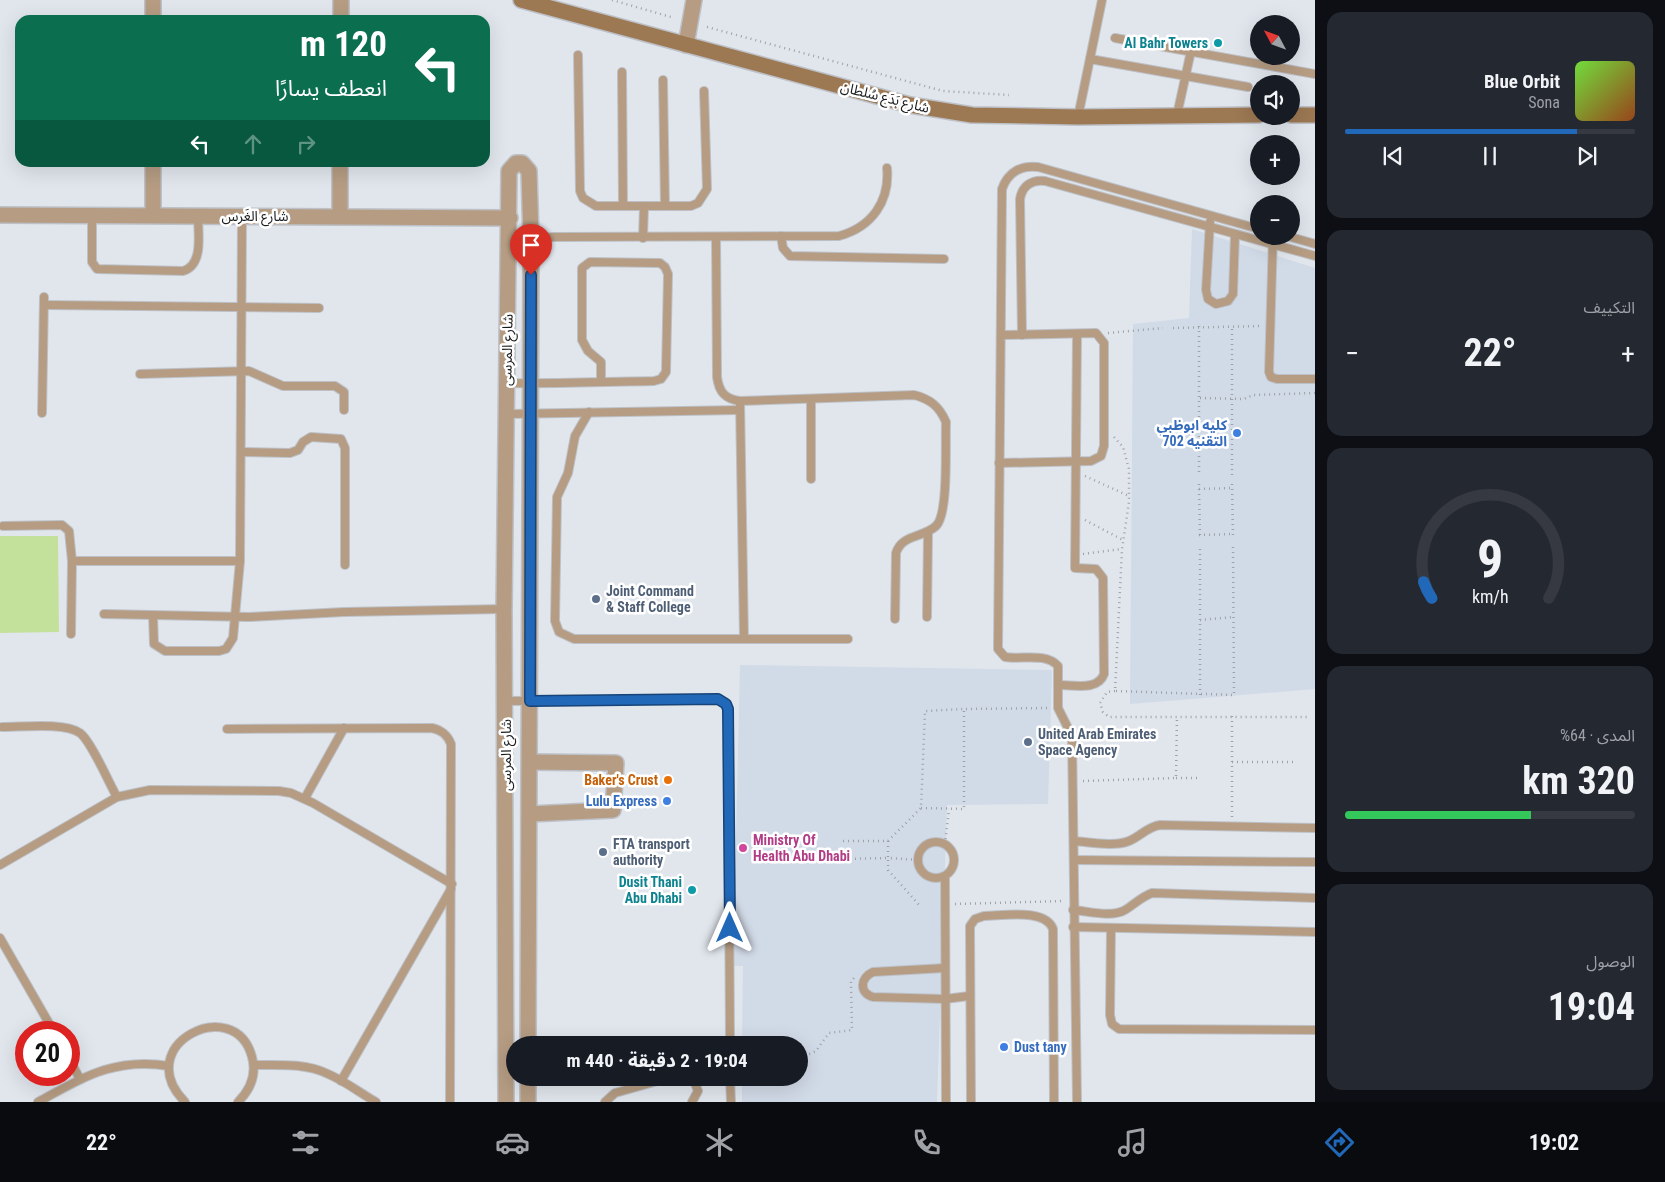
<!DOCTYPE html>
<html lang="ar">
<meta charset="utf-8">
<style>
body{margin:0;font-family:"Roboto Condensed","Noto Sans Arabic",sans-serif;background:#242831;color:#f1f3f6;direction:rtl;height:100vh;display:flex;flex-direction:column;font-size:19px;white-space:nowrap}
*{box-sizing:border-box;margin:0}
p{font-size:16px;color:#9ea1a6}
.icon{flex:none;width:28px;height:28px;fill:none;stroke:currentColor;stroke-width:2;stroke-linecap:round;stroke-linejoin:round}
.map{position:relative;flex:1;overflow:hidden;direction:ltr}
.panel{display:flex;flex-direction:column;gap:12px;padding:12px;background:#0d0f14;width:350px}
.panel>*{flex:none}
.top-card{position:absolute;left:15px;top:15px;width:475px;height:152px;border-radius:15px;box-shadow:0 5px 20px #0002;direction:rtl;background:#0b6e4f;color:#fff;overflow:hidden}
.needle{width:32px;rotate:311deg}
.tools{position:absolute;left:1250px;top:15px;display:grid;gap:10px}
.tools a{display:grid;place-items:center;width:50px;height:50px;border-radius:50%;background:#171b24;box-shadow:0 5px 20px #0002;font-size:25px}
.speed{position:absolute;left:15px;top:1021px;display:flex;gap:10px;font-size:25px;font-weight:700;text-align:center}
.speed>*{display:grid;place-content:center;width:65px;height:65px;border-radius:50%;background:#171b24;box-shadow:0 5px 20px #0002;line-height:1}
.speed .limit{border:8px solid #d22;background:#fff;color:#111}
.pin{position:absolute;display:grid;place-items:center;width:42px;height:42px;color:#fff;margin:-51px -21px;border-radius:50% 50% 50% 0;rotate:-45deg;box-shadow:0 0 5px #0007}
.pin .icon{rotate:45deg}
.me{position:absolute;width:55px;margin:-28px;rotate:0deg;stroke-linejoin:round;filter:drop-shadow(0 0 4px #0008)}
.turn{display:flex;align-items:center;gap:18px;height:105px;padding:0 20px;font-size:22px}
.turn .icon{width:65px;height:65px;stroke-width:2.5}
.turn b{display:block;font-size:35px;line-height:42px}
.lanes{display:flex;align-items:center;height:48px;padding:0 20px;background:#0003;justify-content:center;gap:25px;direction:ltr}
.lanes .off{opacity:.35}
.big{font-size:38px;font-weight:700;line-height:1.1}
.panel .widget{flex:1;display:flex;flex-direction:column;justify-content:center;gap:8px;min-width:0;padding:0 18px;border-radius:15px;background:#242831}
.panel .dial{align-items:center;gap:0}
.dial svg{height:130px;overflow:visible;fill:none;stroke:#363941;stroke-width:7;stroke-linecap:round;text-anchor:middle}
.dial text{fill:#f1f3f6;stroke:none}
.song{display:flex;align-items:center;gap:15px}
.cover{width:60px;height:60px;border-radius:8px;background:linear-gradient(135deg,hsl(100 70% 55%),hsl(20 70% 35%))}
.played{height:5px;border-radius:2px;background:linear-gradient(90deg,#2268b8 80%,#363941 80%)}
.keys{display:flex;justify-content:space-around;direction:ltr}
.heat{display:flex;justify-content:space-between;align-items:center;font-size:28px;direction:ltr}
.charge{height:8px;border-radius:4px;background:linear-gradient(90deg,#34c759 64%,#363941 0)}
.trip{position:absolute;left:506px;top:1036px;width:302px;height:50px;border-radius:25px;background:#171b24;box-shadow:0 5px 20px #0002;font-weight:700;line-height:50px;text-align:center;direction:rtl}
.tabs{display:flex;height:80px;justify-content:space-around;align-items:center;background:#090b0e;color:#9ea1a6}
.tabs .icon{width:35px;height:35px}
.tabs .on{color:#2268b8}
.tabs b{font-size:22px;color:#f1f3f6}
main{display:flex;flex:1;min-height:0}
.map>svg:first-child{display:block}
.built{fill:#d1dae7}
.green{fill:#c4e19c}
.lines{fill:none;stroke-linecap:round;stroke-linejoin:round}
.lane-casing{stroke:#bdc1c7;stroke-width:10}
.street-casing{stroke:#bdc1c7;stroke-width:18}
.secondary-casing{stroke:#bdc1c7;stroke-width:18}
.path{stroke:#9ea2a7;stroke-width:2.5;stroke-dasharray:1 4;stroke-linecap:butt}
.lane{stroke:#b59c83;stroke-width:8}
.street{stroke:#b59c83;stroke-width:15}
.secondary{stroke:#9c7853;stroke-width:15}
.route-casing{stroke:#164478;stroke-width:12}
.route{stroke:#2268b8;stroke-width:9}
.culture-dot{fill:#0f9aa8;stroke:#fff;stroke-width:2}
.shop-dot{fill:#3f7fe0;stroke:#fff;stroke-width:2}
.service-dot{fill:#5c6f8a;stroke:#fff;stroke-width:2}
.food-dot{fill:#e8710a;stroke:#fff;stroke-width:2}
.hotel-dot{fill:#d1479c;stroke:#fff;stroke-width:2}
.labels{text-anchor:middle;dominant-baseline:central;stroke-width:5;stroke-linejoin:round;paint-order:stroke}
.culture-label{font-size:14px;font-weight:bold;fill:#0d838f;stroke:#fff;text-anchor:end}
.street-label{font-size:14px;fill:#181a1c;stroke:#fff}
.shop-label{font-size:14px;font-weight:bold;fill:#366cbe;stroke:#fff;text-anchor:end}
.service-label{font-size:14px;font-weight:bold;fill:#4e5e75;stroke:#fff;text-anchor:start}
.food-label{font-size:14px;font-weight:bold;fill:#c56008;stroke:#fff;text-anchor:end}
.hotel-label{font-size:14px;font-weight:bold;fill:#b23c85;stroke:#fff;text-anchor:start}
</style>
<main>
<section class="panel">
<div class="widget">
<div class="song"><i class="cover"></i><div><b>Blue Orbit</b><p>Sona</p></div></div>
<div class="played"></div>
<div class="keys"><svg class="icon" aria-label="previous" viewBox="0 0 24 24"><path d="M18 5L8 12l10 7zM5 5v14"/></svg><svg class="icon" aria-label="pause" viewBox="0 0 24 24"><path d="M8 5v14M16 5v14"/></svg><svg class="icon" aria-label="next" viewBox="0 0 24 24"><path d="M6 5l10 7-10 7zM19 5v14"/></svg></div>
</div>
<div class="widget"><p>التكييف</p>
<div class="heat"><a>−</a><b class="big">22°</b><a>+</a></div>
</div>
<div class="widget dial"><svg viewBox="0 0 100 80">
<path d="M14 69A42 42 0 1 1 86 69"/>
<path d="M14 69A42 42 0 0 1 9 59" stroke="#2268b8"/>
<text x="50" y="56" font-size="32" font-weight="700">9</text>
<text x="50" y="72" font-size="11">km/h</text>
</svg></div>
<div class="widget"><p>المدى · 64%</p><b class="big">320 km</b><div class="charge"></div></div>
<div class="widget"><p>الوصول</p><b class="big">19:04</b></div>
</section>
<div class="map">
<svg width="1315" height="1102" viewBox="0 0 1315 1102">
<rect width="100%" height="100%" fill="#e1e6ed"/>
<g class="built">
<path d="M1192 229 1315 268V689L1130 704 1133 324 1189 318Z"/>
<path d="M740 665 1052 670 1048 804 947 805 937 1102H742V1078H800V1045H742L743 966H733Z"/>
</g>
<path class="green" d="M0 536H58L59 632 0 633Z"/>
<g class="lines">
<g class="lane-casing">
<g id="lane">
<path d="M1115 38 1315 74"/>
<path d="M578 55 580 191 583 198 596 206H691L698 203 707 189 704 91"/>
<path d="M1090 59 1248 87"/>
<path d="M622 72 623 206"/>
<path d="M663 80 665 206"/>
<path d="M1177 115 1191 51"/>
<path d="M1078 117 1102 0"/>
<path d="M92 215V262L97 269 183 271C204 265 198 233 198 216"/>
<path d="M1210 222 1206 290 1208 299 1216 304 1228 301 1233 294 1235 234"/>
<path d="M781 236 783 248 790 256 944 259"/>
<path d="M1273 236 1269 372 1271 377 1277 379H1315"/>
<path d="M1287 236 1315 244"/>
<path d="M716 237 717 377C719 392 725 399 740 401L914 395C930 399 939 406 946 422 945 443 949 514 936 526 923 538 902 534 896 553L895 619"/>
<path d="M643 238 644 206"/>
<path d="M531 239 554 237 839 236C872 227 890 201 887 168"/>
<path d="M44 305 319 308"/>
<path d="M1022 335 1020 199C1022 186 1032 179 1045 181L1315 256"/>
<path d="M140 374 249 371 283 386H335L344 392V410"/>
<path d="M506 383C556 384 605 382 654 381L661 379 666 372 668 274 665 267 660 263 590 262 582 268V340L588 351 601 362V382"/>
<path d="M740 401 744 639"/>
<path d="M589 412 575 436 568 473 557 497 555 621 559 632 574 639H848"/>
<path d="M42 413 44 297"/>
<path d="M506 414 740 410"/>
<path d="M241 452 290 453 298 450 303 442 311 437 341 439 345 448V565"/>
<path d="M999 463 1091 461 1101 456 1104 446V343L1096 333 1001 335"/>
<path d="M811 479V399"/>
<path d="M3 526 62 525 69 531 72 561 71 634"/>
<path d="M72 561H240"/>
<path d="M104 614 249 617 344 612 504 609"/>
<path d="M153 615 154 644 165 651H219L226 649 233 638 240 561 242 216"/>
<path d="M927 617 928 532"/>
<path d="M1059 685C1074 685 1098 691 1104 674L1103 578 1096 569 1075 568 1077 334"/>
<path d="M506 701 718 699 726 704 728 709 730 1045"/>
<path d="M2 727C22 727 65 722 80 733 91 741 109 783 117 797"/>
<path d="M227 729 432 728C441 730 447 734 451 744L450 1102"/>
<path d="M305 798 344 728"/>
<path d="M1074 841C1090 842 1114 847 1129 841 1141 836 1147 827 1160 825L1315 828"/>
<circle cx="936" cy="860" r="18"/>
<path d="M1074 860 1315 862"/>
<path d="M0 865 117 797 150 790 279 791 291 793 313 803 452 884"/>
<path d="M945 876 946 1102"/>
<path d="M1073 910C1088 911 1111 918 1125 910 1135 904 1141 897 1152 893L1315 898"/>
<path d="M1073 927 1315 932"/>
<path d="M1111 928 1110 1015 1112 1024 1119 1029 1315 1030"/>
<path d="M0 938 54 1032"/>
<path d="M945 968 873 972C860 978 859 993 873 997L945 999 969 996"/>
<path d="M69 1059 80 1079"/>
<path d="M254 1065C278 1065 306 1063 328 1074 345 1081 360 1093 376 1102"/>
<path d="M730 1078 731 1102"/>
<path d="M341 1081 451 889"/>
<path d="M38 1102C84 1077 115 1057 169 1066"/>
<path d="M185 1102C129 1045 235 992 252 1057 257 1075 251 1089 238 1102"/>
<path d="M605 1102 615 1093 668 1078"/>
<path d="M692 1102 698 1091 693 1078"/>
<path d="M971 1102 970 926 975 919 984 916C1003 916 1045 908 1053 929L1054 1102"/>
<path d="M1077 1102 1072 736 1058 708V666C1046 652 1021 660 1005 657L998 649 1002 189C1008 172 1021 165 1038 167L1259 229"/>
</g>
</g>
<g class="street-casing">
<g id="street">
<path d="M153 0V20"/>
<path d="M341 20V0"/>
<path d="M686 45 694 0"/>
<path d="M153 162V215"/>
<path d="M340 162V216"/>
<path d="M0 215 510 218"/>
<path d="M530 814 613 810 616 763 530 762"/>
<path d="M528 1078V1102"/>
<path d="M506 1102 504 609 509 171 516 163H522L529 171 531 239 528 1045"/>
</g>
</g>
<g class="secondary-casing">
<g id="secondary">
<path d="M521 0 910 105 972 115 1078 117 1259 115"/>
<path d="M1291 115H1315"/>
</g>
</g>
<g class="path">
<path d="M612 0 671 17"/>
<path d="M707 27 943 91 1009 95"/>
<path d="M1199 326V475"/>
<path d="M1173 328 1261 326"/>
<path d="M1108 333 1163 328"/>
<path d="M1200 398 1244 399 1253 395 1315 393"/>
<path d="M1114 437 1123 447 1129 469V502L1122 549 1115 691 1234 695 1233 546"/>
<path d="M1232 475V326"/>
<path d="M1085 476 1129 496"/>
<path d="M1199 484 1200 538"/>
<path d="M1232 484 1233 538"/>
<path d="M1199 489 1233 488"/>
<path d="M1085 520 1123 540"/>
<path d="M1199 535 1233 534"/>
<path d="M1083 554 1122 549"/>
<path d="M1200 620 1233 617"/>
<path d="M1115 691 1107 692 1100 703 1103 712 1109 717H1307"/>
<path d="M1200 695V546"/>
<path d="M1232 716V817"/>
<path d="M1232 762H1296"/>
<path d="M1176 778H1198"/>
<path d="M1083 781 1176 778 1177 716"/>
<path d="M921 808 964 809V709L1049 708"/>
<path d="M843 841H888L921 808 925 711 964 709"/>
<path d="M888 841V858L918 860"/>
<path d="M945 844 949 809"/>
<path d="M840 859 888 858V870L920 906"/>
<path d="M955 904 1064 901"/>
<path d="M793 1045H798"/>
<path d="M800 1052 804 1056"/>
<path d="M800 1058 816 1051 829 1033 852 1030 851 981 854 978"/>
</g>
<use href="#lane" class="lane"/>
<use href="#street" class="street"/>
<use href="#secondary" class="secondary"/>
</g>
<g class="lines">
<g class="route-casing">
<path id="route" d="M531 275 530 701 718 699 726 704 728 709 730 928"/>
</g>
<use href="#route" class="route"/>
</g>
<g class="culture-dot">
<circle cx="1218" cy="43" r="5"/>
<circle cx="692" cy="890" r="5"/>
</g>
<g class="shop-dot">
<circle cx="1237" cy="433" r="5"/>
<circle cx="667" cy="801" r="5"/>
<circle cx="1004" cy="1047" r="5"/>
</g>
<g class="service-dot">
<circle cx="596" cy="599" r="5"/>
<circle cx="1028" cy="742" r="5"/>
<circle cx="603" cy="852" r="5"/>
</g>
<circle class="food-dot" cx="668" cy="780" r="5"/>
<circle class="hotel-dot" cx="743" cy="848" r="5"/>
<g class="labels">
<g class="culture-label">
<text x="1208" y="43">Al Bahr Towers</text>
<text x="682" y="882">Dusit Thani<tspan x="682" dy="16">Abu Dhabi</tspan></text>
</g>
<g class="street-label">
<text transform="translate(885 97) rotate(14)">شارع بَدَع سُلطان</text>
<text x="255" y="216">شارع الغَرس</text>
<text transform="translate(507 350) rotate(-89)">شارع المرسى</text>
<text transform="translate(506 755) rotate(-90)">شارع المرسى</text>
</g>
<g class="shop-label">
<text x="1227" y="425">كليه ابوظبي<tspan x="1227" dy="16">التقنيه 702</tspan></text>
<text x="657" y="801">Lulu Express</text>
<text x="1014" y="1047" text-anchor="start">Dust tany</text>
</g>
<g class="service-label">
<text x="606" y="591">Joint Command<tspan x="606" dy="16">&amp; Staff College</tspan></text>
<text x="1038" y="734">United Arab Emirates<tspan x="1038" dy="16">Space Agency</tspan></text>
<text x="613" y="844">FTA transport<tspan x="613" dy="16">authority</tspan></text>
</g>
<g class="food-label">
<text x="658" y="780">Baker's Crust</text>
</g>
<g class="hotel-label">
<text x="753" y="840">Ministry Of<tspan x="753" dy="16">Health Abu Dhabi</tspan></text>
</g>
</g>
</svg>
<div class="tools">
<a><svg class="needle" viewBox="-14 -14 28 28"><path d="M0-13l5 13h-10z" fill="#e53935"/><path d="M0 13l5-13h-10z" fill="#9ea1a6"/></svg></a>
<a><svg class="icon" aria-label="sound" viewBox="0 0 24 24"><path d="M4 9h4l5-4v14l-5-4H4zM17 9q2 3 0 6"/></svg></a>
<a>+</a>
<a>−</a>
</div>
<div class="speed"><div class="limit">20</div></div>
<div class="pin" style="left:531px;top:275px;background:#d93025"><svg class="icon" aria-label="arrive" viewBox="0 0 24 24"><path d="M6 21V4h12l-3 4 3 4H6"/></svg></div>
<svg class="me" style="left:730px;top:928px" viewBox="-20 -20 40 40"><path d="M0-17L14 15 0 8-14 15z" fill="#2268b8" stroke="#fff" stroke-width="4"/></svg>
<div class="trip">19:04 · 2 دقيقة · 440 m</div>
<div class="top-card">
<div class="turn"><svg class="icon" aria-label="left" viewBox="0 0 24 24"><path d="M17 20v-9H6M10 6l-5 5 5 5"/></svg><div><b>120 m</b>انعطف يسارًا</div></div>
<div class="lanes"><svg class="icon" aria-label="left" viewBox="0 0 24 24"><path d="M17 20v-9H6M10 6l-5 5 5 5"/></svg><svg class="icon off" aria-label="ahead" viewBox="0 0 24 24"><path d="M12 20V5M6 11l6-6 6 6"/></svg><svg class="icon off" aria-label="right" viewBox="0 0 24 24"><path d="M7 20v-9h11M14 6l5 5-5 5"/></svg></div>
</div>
</div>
</main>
<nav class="tabs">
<b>19:02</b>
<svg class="icon on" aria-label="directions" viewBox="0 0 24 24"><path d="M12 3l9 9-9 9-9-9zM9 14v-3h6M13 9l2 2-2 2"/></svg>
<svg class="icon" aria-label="music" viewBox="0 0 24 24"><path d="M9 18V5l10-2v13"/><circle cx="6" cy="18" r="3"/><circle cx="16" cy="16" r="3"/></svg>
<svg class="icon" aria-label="phone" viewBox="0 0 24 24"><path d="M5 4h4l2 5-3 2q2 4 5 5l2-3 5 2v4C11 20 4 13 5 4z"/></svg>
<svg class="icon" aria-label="climate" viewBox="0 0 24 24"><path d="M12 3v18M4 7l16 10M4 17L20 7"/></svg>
<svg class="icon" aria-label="car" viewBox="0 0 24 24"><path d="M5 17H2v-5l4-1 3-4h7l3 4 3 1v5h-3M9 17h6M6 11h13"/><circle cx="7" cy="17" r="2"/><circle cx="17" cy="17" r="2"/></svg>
<svg class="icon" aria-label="filters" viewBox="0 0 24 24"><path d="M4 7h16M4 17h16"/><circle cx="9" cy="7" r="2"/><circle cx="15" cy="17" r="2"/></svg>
<b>22°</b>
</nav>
